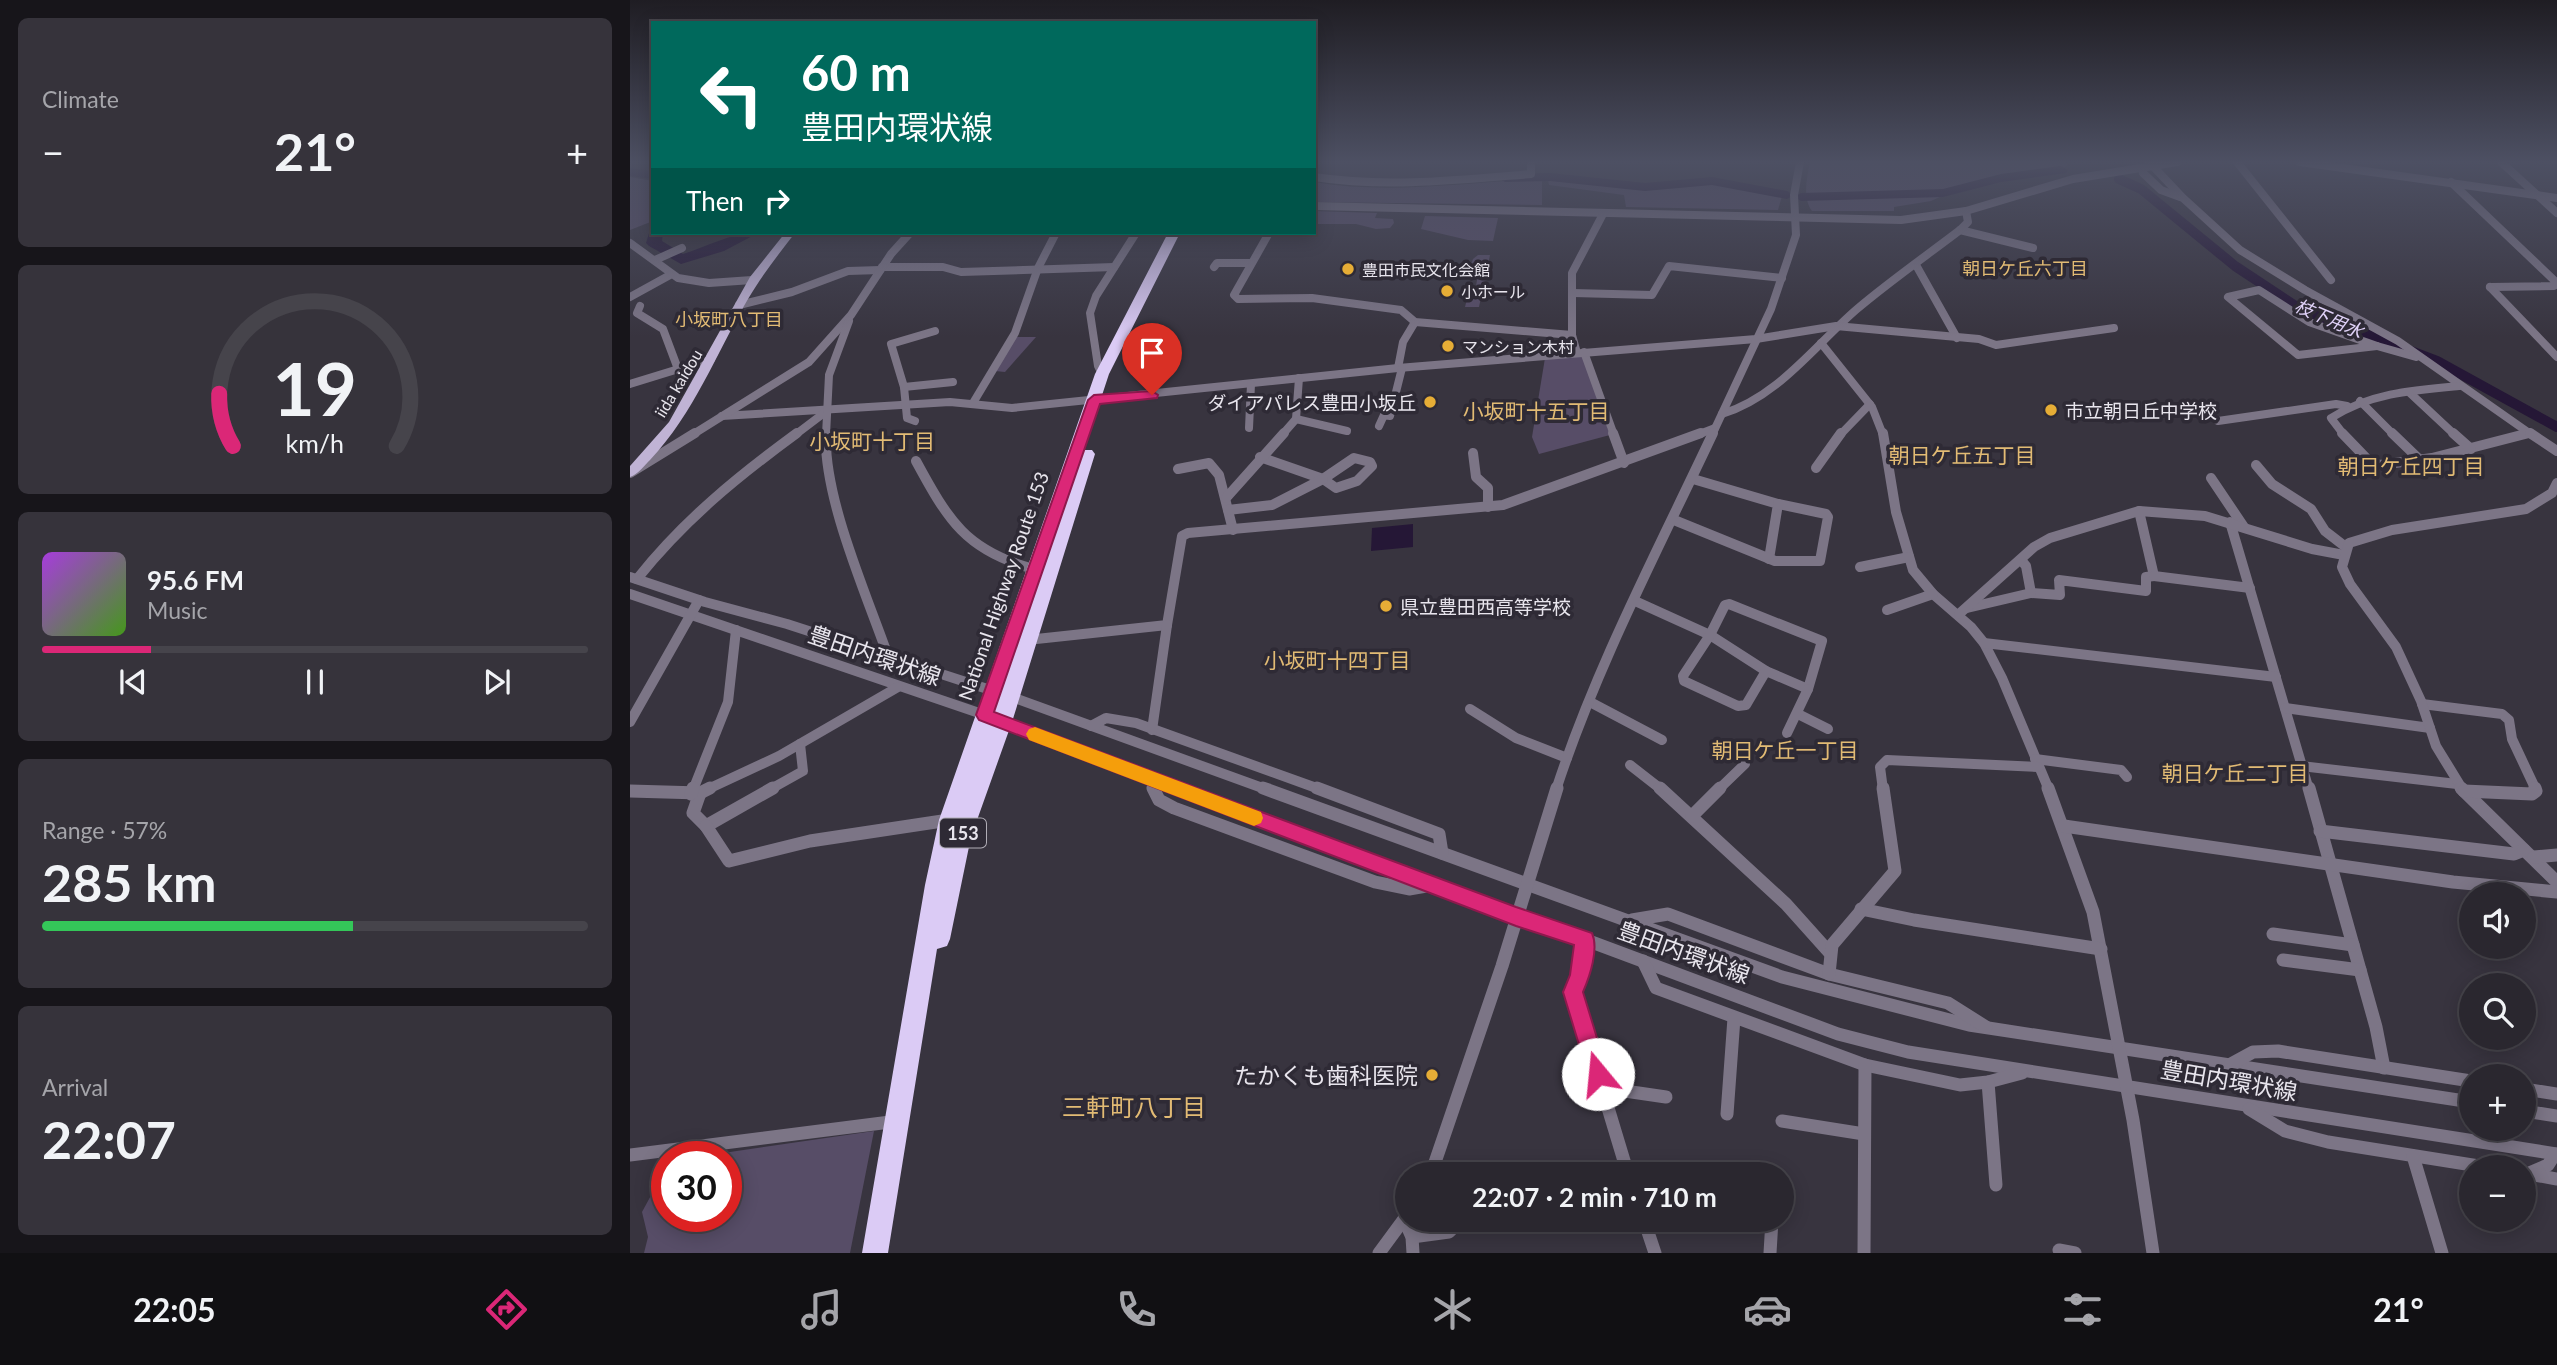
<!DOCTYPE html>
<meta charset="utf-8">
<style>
body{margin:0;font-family:Lato,"Noto Sans JP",sans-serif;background:#36333b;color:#f1f3f6;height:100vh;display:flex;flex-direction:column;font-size:26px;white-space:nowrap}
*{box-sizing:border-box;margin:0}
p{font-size:23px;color:#a5a5aa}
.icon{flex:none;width:38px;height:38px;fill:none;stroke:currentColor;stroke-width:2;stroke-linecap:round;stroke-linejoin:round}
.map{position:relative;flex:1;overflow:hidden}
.side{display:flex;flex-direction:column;gap:18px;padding:18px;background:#17151a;width:630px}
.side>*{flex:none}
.guide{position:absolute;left:21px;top:21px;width:665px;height:214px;border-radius:0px;box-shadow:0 4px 18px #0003,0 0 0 2px #46444b;background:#00695c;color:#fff;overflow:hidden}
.tools{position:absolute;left:1829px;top:882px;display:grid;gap:14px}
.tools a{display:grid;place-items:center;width:77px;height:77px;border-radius:50%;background:#2a272f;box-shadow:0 4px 18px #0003,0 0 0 2px #46444b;font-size:35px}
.speed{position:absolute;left:21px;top:1141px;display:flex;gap:14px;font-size:35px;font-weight:700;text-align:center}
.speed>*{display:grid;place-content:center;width:91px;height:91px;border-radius:50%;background:#2a272f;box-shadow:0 4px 18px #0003,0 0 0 2px #46444b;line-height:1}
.speed .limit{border:10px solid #d22;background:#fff;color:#111}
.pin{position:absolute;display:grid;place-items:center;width:60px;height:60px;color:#fff;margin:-72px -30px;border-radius:50% 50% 50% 0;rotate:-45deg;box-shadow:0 0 7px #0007}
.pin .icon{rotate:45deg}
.me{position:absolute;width:77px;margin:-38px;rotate:343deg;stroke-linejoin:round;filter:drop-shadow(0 0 5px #0008)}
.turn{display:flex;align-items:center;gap:24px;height:147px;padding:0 35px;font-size:32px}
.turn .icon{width:91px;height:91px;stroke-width:2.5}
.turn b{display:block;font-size:49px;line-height:60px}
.then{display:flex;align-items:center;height:66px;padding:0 35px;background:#0003;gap:14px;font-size:26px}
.big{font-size:52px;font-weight:700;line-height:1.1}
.side .widget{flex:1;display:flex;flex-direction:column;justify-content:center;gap:10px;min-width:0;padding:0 24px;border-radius:10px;background:#36333b}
.side .dial{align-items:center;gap:0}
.dial svg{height:182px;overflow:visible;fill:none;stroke:#46444b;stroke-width:7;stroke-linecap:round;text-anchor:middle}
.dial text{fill:#f1f3f6;stroke:none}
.song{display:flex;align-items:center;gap:21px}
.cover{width:84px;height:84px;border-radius:10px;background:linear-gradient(135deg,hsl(280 70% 55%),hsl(100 70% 35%))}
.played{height:7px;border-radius:4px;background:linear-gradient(90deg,#db2777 20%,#46444b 20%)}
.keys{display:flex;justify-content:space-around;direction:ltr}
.heat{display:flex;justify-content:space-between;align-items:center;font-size:38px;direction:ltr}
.charge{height:10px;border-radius:5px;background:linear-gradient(90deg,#34c759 57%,#46444b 0)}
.trip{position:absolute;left:765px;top:1162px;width:399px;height:70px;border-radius:35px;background:#2a272f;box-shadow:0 4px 18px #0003,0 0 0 2px #46444b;font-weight:700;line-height:70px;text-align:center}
.tabs{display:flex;height:112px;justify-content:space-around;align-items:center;background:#111013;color:#a5a5aa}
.tabs .icon{width:49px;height:49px}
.tabs .on{color:#db2777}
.tabs b{font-size:32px;color:#f1f3f6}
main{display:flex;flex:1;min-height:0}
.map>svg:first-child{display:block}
.green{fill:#574d67}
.water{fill:#251736}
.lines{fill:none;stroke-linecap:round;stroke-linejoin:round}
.canal{stroke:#251736;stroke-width:10}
.river{fill:#251736;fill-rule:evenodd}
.minor-far2{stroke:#7c7586;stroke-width:8}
.minor-far1{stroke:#7c7586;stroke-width:10}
.minor{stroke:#7c7586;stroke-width:13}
.major{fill:#c0b3d5;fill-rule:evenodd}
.highway{fill:#dbcbf5;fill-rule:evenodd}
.route{fill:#db2777;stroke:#8e194d;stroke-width:2}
.slow{fill:#f59e0b}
.poi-dot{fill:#e6ad36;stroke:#2e2a35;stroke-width:2.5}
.labels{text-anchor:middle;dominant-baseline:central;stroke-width:7;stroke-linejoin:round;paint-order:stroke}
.far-poi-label{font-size:16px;fill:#e8e5ed;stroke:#2e2a35;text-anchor:start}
.far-street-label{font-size:16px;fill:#e8e5ed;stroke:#2e2a35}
.far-neighbourhood-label{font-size:18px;fill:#e2bb74;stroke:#2e2a35}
.far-water-label{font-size:18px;font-style:italic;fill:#e0d2f8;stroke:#2e2a35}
.shield{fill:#2e2a35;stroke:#b0adb6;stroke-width:2}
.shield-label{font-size:18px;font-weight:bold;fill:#e8e5ed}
.poi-label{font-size:19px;fill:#e8e5ed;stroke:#2e2a35;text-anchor:start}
.street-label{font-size:19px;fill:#e8e5ed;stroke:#2e2a35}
.neighbourhood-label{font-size:21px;fill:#e2bb74;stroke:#2e2a35}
.near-street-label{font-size:23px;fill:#e8e5ed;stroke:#2e2a35}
.near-poi-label{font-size:23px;fill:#e8e5ed;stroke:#2e2a35;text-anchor:end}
.near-neighbourhood-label{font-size:24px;fill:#e2bb74;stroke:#2e2a35}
</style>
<main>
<section class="side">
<div class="widget"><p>Climate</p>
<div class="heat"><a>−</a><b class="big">21°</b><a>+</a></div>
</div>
<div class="widget dial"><svg viewBox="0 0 100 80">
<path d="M14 69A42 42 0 1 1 86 69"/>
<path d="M14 69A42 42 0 0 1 8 46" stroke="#db2777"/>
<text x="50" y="56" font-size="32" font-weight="700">19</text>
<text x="50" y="72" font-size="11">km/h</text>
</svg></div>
<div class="widget">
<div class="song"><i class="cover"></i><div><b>95.6 FM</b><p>Music</p></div></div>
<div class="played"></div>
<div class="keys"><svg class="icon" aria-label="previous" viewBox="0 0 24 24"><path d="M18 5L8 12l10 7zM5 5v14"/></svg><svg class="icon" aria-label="pause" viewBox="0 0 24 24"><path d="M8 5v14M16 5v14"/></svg><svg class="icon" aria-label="next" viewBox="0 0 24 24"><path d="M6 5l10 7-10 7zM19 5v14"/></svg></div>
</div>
<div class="widget"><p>Range · 57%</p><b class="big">285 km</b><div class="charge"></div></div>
<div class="widget"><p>Arrival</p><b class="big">22:07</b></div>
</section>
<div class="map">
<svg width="1927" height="1253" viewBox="0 0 1927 1253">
<rect width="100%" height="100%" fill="#38343f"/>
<g class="green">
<path d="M1180 162H1435L1437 165 1429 172 1373 179 1321 192 1301 201 1264 207V211H1182C1172 198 1177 177 1180 162Z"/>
<path d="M0 177 23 181V221L0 230Z"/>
<path d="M912 179V205L684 202V182C759 195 836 182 912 179Z"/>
<path d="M918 180 1014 189 1082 183 1152 196 1148 210 996 207 994 195 919 185Z"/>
<path d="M684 211 747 213 745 218 763 219 764 223 760 228 746 229 726 224H684Z"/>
<path d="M795 216 868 218 863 241 838 240 791 229Z"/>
<path d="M848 255H860L849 307H835L840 287 846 286 848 274 840 267 843 259Z"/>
<path d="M386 337H406L375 372 365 371Z"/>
<path d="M952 354 980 435 909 454 902 437 915 358Z"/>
<path d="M244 1131 220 1253H14L18 1237 12 1212 37 1166V1216H96V1157H66Z"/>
</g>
<path class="water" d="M783 524V547L741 551 742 528Z"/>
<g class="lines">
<path class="canal" d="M1489 179 1511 189 1605 266 1670 309 1807 361 1927 427"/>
<g class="river">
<path d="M1431 166 1438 170 1436 173 1371 182 1313 197 1171 201 1164 197 1171 193 1313 189 1371 174Z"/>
<path d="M0 168 23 171V179L0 176Z"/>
<path d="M920 173 1015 183 1082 177 1157 191 1164 195 1157 199 1082 185 1015 191 920 181 875 182 868 178 875 174Z"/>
<path d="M23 229V233H33L32 241 53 254C78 246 103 232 128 233L94 251 51 264 19 246 16 243 19 233Z"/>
</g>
<g class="minor-far2">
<path d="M1519 162 1553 198 1610 250 1675 290 1768 341 1902 435"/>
<path d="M1607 162 1701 280"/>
<path d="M1670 162 1927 198"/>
<path d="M1871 162 1927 213"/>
<path d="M1513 173 1531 190 1550 197"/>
<path d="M684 177C757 188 828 180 901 174V162"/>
<path d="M1821 182 1925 281 1924 286 1860 287"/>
<path d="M684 206 1271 220 1336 211 1443 179 1547 162"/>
<path d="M1330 230 1403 248"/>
<path d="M639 233 604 295 608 299 682 298 771 310 785 322 942 335"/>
<path d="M0 243 48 278 79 283 122 280"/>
<path d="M25 260 52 248"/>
<path d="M1286 265 1327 338"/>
<path d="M252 267H313L331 272 484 267"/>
<path d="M584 267 587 263H621"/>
<path d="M1860 287 1927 357"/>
<path d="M1629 290 1679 322 1747 346 1668 355 1598 297Z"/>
<path d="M943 293 1022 295 1039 266 1152 278"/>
<path d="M0 297 40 275"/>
<path d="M109 305 162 292 218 271 250 270"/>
<path d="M10 306 7 313 33 329 48 369"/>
<path d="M1191 343 1242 407 1253 435"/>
<path d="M1747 346 1786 357"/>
<path d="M954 352 984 435"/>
<path d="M947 353 942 335V273L973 214"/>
<path d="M768 368 773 342 785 322"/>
<path d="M472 374 468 366 460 313 466 296 506 233"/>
<path d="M0 384 81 359"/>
<path d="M274 387 323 382"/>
<path d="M1780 393 1825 435"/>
<path d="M1730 401 1764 435"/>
<path d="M343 403 385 333 408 268 426 233"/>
<path d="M1092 414C1148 397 1184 346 1227 309 1260 281 1296 256 1330 230L1338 222 1336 211"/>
<path d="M92 416 320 402 382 408 768 368 1126 339 1206 326 1349 339 1366 345 1484 328"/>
<path d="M666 419 717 431"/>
<path d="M285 421 277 418 274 387 261 344 305 331"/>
<path d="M1588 421 1706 404 1717 406"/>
<path d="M749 426 754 415 760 416 772 368"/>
<path d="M619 428 621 384"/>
<path d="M62 435 179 362 221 315 261 254 280 233"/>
<path d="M165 435 198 410"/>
<path d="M196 435 199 375 219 321"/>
<path d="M652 435 666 419 669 378"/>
<path d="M1067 435 1085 428"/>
<path d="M1082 435 1141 309 1166 235 1164 195 1170 162"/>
<path d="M1210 435 1240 404"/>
<path d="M1714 435 1701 418C1740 393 1784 390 1829 386"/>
<path d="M1892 435 1899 433"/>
</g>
<g class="minor-far1">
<path d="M196 433C193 497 236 593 258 656"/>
<path d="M983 433 994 463"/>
<path d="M1253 433 1266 512 1283 570 1303 594 1341 627 1354 643 1372 678 1419 790"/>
<path d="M1712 433 1738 460 1750 465 1802 458 1899 433"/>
<path d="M1762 433 1789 459"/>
<path d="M1823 433 1841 449"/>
<path d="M1900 433 1927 451"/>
<path d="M843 453 846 477 858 488V507"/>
<path d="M630 457 693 479"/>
<path d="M724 458 740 462 742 466 727 481 706 488 693 479Z"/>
<path d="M286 461C318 520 336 551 404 569"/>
<path d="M1626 465 1642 484 1681 509 1695 531 1717 548"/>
<path d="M1186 468 1211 433"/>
<path d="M548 469 579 463 589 475 603 530"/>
<path d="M0 473 65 433"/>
<path d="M1581 478 1614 527"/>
<path d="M1063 479 1148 504 1139 559"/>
<path d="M596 498 654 433"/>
<path d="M598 510 642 505 693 479"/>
<path d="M1044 520 1145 561H1190L1198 517 1196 514 1148 504"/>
<path d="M1600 522 1679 790"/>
<path d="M1391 560 1396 566 1401 593 1430 595 1429 580 1516 591V577L1524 576 1509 511"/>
<path d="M1230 567 1279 557"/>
<path d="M1524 576 1620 588"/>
<path d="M0 577 75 602 157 624 379 696 638 790"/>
<path d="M7 579C54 520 107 477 167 433"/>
<path d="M0 594 355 715 553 790"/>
<path d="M1005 601 1080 635 1136 671"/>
<path d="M1099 604 1192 641 1178 689 1136 671 1116 705 1108 706 1054 681 1053 676 1080 635 1095 605Z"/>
<path d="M1337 608 1401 593"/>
<path d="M1257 610 1303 594"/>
<path d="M1329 614 1404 547 1420 538 1509 511 1575 516 1682 549 1714 555"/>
<path d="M397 640 537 625 552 536 558 533 873 505 1071 433"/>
<path d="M1354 643 1646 677"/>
<path d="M960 702 1032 740"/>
<path d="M1792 704 1872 714 1879 720 1882 739 1906 790"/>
<path d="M1655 708 1800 728"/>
<path d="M840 709 886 738 937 758"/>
<path d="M1168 714 1198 729"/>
<path d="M0 722 69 600"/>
<path d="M461 726 476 718 506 723 692 790"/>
<path d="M522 730 537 625"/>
<path d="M1157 733 1178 689"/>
<path d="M1405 759 1491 770 1497 777"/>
<path d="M1000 765 1032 790"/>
<path d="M1671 766 1827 784"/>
<path d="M63 790 98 702 106 630"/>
<path d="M76 790 149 756 268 687"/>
<path d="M139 790 173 771 170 744"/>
<path d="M523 790 525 781"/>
<path d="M926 790C966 667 1028 550 1083 433"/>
<path d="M1088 790 1115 764"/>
<path d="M1253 790 1250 767 1257 760 1408 767"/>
<path d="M1833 790 1806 746 1791 701 1766 647 1720 584 1712 567 1719 543 1762 530 1896 509 1922 493 1927 483"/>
</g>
<g class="minor">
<path d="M523 788 529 800 544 808 745 882 779 889 802 885"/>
<path d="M549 788 1208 1034 1278 1052 1927 1154"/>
<path d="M633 788 1152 977 1339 1025 1841 1102"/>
<path d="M687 788 809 834 812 853"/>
<path d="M1030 788 1156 904 1199 952"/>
<path d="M1418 788 1463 912 1503 1120 1523 1253"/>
<path d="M1679 788 1746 1027 1754 1068"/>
<path d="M1831 788 1927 882"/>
<path d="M0 791 70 793 80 788"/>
<path d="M1834 791 1902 794 1906 791 1905 788"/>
<path d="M70 793 63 813 76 826 143 788"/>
<path d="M61 794 63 788"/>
<path d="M1062 816 1090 788"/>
<path d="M76 826 99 861 180 841 319 820"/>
<path d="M1434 826 1823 882 1927 892"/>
<path d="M1690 831 1884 854 1894 850"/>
<path d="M1904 857 1927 855"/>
<path d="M1231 909 1284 920 1471 949"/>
<path d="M1002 920 1038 914 1199 974 1318 1003 1356 1027"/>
<path d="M1643 934 1723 945"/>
<path d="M955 939 950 977 943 992 998 1174"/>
<path d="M1653 960 1730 970"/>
<path d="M1013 961 1026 988 1235 1065 1330 1085 1358 1082 1392 1073"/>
<path d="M1199 974 1202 945 1265 871 1253 788"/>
<path d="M1601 1064 1623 1052 1648 1051 1841 1081"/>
<path d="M1358 1082 1366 1185"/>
<path d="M1894 1089 1927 1094"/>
<path d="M975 1097 988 1090 1036 1097"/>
<path d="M1619 1109 1655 1131 1698 1142 1855 1167"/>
<path d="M1894 1111 1927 1116"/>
<path d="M1097 1114 1104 1018"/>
<path d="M1152 1121 1234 1134"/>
<path d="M0 1155 268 1121"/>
<path d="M1783 1156 1812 1253"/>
<path d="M801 1174 872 966 927 788"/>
<path d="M1897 1174 1918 1165 1925 1154"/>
<path d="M1899 1174 1927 1179"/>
<path d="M774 1219 782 1237 783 1253"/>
<path d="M1014 1220 1025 1253"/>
<path d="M782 1237 819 1232 825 1226 860 1220"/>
<path d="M1429 1250 1445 1253"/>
<path d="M749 1253 777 1215"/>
<path d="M1140 1253 1142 1220"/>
<path d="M1234 1253 1235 1065"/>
</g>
<path class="major" d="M155 233H165C148 255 132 275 118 299 86 354 64 413 20 460 14 466 8 474 0 477V466L39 422 120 277Z"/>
<path class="highway" d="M538 233H550L479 374 454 450H462L465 454 382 722 341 837 320 939 317 946 307 949 258 1253H232L295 885 309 820 465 374Z"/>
</g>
<linearGradient id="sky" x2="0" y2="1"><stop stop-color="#1f1d23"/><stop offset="0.48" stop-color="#4d5063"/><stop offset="1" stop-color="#4d5063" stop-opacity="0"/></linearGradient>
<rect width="1927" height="337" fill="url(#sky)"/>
<path class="route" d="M522 391 528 395 527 398 470 404 364 712 886 907 962 933C969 949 960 976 953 992L978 1074 975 1081 968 1084 960 1081 933 992 940 975 944 945 886 926 349 720 346 715 458 400 464 395Z"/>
<path class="slow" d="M405 727 631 812 633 818 631 823 624 826 399 740 396 734 399 729Z"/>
<g class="poi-dot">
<circle cx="718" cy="269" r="7"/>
<circle cx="817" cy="291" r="7"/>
<circle cx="818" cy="346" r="7"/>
<circle cx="800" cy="402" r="7"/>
<circle cx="1421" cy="410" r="7"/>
<circle cx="756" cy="606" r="7"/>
<circle cx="802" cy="1075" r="7"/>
</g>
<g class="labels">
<g class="far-poi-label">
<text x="732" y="269">豊田市民文化会館</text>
<text x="831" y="291">小ホール</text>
<text x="832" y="346">マンション木村</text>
</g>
<g class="far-street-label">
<text transform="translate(48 383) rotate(-59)">iida kaidou</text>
</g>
<g class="far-neighbourhood-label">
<text x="1395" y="268">朝日ケ丘六丁目</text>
<text x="99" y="319">小坂町八丁目</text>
</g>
<g class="far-water-label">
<text transform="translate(1699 318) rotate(23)">枝下用水</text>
</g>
<rect class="shield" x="310" y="818.5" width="46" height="29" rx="5"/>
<g class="shield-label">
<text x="333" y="833">153</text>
</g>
<g class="poi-label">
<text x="786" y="402" text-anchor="end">ダイアパレス豊田小坂丘</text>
<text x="1435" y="410">市立朝日丘中学校</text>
<text x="770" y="606">県立豊田西高等学校</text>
</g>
<g class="street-label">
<text transform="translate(373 586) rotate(-71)">National Highway Route 153</text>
</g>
<g class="neighbourhood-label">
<text x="906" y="410">小坂町十五丁目</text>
<text x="242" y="440">小坂町十丁目</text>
<text x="1332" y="454">朝日ケ丘五丁目</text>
<text x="1781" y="465">朝日ケ丘四丁目</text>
<text x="707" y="659">小坂町十四丁目</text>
<text x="1155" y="749">朝日ケ丘一丁目</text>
<text x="1605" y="772">朝日ケ丘二丁目</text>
</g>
<g class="near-street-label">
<text transform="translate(245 655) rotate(19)">豊田内環状線</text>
<text transform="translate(1054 952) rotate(20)">豊田内環状線</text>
<text transform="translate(1599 1080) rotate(10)">豊田内環状線</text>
</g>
<g class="near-poi-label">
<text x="788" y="1075">たかくも歯科医院</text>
</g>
<g class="near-neighbourhood-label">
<text x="504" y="1106">三軒町八丁目</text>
</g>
</g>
</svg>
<div class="tools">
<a><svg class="icon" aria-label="sound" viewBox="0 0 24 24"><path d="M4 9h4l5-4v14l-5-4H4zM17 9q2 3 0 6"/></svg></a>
<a><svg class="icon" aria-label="search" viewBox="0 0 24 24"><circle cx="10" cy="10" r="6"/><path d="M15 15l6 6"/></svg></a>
<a>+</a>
<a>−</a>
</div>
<div class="speed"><div class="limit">30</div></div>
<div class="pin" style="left:522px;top:395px;background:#d93025"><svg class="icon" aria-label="arrive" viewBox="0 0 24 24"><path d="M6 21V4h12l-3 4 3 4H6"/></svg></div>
<svg class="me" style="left:968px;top:1074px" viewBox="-20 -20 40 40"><circle r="19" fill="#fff"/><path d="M0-13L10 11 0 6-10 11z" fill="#db2777"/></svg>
<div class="trip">22:07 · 2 min · 710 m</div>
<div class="guide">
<div class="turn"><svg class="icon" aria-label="left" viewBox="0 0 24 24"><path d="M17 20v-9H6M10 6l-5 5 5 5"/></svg><div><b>60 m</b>豊田内環状線</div></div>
<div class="then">Then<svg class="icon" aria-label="right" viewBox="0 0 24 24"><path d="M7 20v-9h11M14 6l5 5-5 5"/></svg></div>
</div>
</div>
</main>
<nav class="tabs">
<b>22:05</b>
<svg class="icon on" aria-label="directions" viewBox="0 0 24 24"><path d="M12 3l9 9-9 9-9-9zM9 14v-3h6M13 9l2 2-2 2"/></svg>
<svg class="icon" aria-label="music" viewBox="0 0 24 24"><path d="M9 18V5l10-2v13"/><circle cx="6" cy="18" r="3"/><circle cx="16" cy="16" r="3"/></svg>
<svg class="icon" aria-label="phone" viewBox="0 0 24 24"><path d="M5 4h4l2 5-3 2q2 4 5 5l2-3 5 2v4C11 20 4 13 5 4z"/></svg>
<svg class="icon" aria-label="climate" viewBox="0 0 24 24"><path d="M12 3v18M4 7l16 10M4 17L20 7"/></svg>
<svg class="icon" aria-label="car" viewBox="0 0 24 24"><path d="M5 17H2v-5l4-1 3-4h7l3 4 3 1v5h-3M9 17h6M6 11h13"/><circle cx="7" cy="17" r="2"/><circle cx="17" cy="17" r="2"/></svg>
<svg class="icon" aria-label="filters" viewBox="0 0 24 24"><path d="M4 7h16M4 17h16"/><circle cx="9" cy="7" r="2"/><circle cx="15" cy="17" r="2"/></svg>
<b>21°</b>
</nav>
